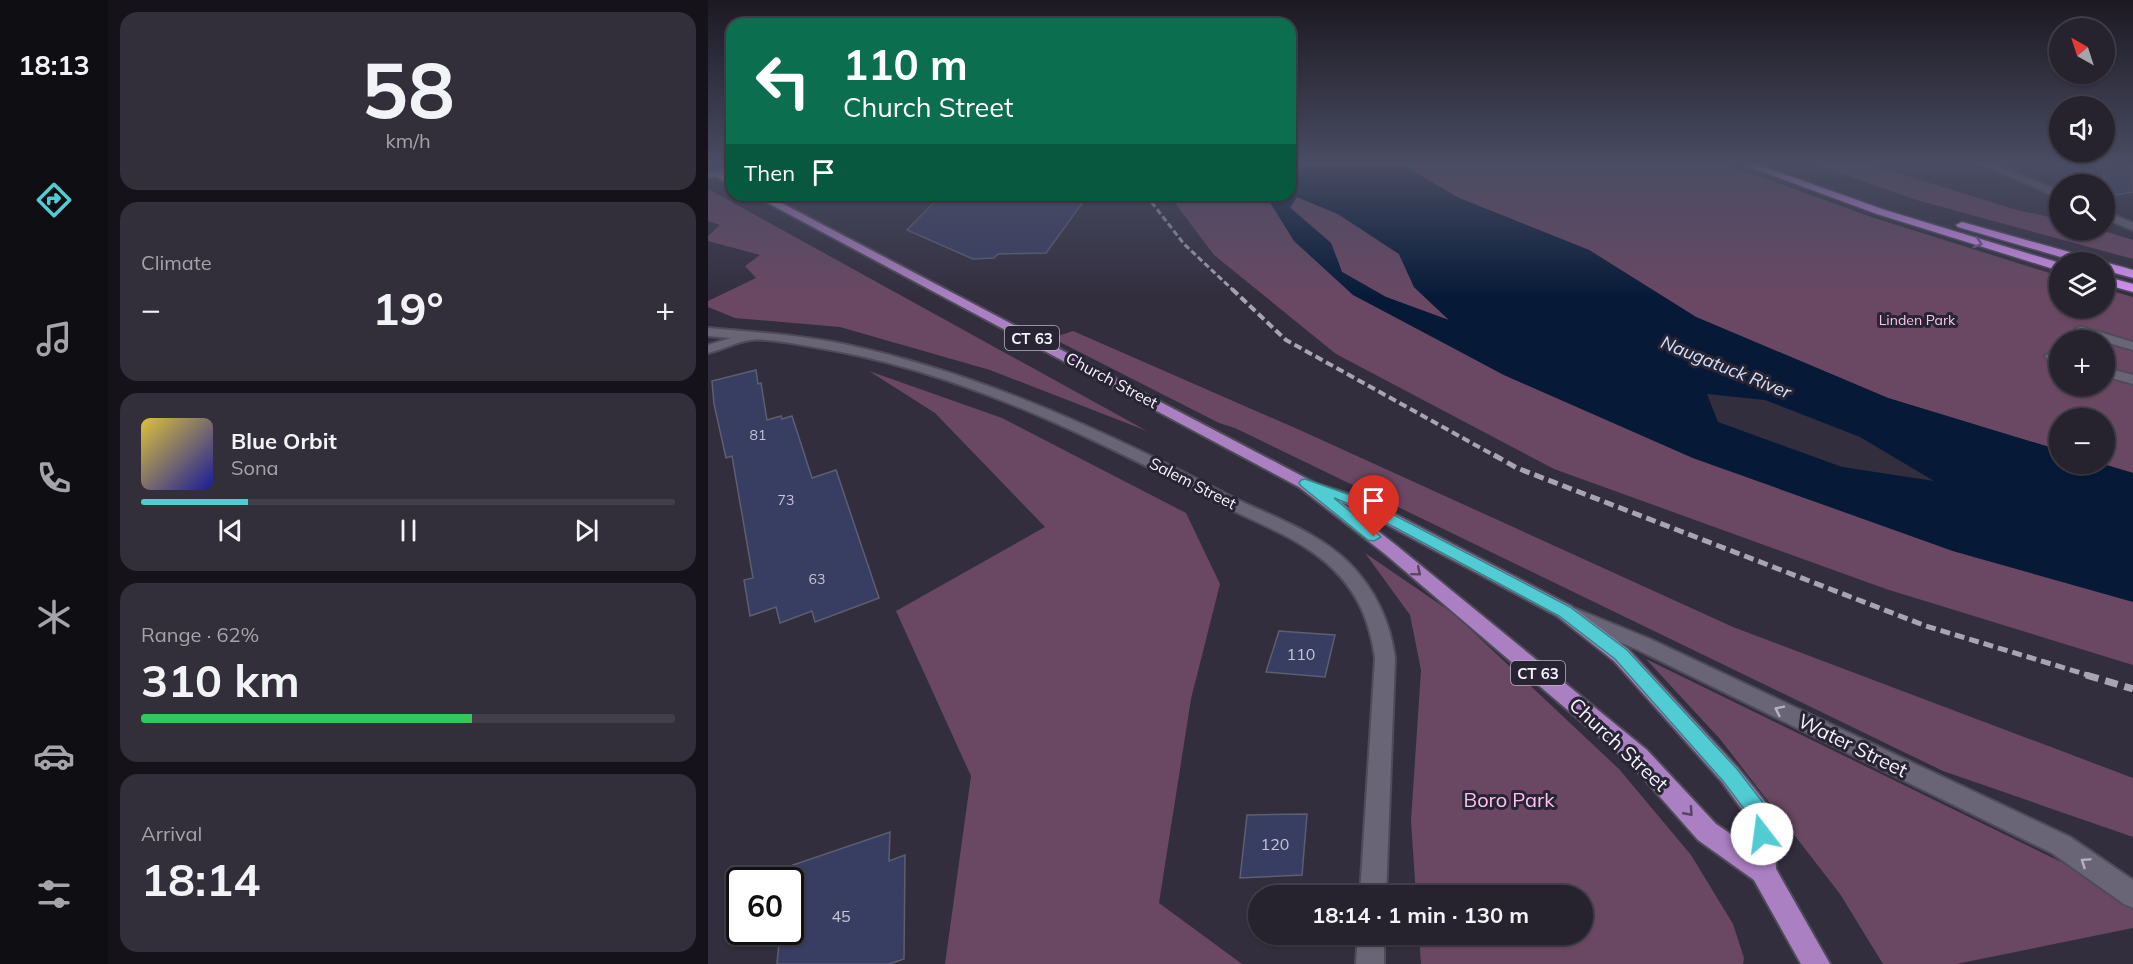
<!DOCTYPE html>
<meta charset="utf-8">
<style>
body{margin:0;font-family:Mulish,sans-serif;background:#322f3a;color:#f1f3f6;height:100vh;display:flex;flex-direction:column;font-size:22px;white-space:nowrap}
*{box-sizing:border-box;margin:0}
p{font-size:20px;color:#a4a4aa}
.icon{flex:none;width:33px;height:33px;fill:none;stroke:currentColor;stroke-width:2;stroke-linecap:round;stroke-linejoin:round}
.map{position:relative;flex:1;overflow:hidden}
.side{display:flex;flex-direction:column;gap:12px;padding:12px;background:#151319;width:600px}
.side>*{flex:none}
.guide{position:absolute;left:18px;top:18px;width:570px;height:183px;border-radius:18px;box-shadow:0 2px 4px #0004,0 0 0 2px #423f4a;background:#0b6e4f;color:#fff;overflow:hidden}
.needle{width:39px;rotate:321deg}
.fabs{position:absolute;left:1341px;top:18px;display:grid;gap:12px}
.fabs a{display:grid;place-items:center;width:66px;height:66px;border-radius:50%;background:#26222e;box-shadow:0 2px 4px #0004,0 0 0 2px #423f4a;font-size:30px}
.speed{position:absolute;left:18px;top:867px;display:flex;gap:12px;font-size:30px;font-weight:700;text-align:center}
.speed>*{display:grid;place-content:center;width:78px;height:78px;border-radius:50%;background:#26222e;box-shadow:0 2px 4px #0004,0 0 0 2px #423f4a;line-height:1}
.speed .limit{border:3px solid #111;border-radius:9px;background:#fff;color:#111}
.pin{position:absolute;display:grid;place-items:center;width:51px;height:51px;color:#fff;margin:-62px -26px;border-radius:50% 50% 50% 0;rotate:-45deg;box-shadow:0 0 6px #0007}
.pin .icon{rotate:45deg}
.me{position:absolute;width:66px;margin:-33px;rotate:345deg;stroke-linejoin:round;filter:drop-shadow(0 0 4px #0008)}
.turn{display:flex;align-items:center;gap:21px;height:126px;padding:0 18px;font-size:27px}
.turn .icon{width:78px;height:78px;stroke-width:2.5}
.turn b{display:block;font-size:42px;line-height:51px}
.then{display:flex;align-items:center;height:57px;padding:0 18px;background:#0003;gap:12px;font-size:22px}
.big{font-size:45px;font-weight:700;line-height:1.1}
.side .card{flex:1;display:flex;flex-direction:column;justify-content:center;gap:9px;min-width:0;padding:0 21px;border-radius:18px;background:#322f3a}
.side .dial{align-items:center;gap:0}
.dial b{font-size:78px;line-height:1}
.song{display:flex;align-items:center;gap:18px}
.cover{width:72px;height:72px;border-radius:9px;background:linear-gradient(135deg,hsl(50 70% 55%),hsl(240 70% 35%))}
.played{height:6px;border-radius:3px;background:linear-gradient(90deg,#51ccd3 20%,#423f4a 20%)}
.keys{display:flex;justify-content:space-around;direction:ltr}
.heat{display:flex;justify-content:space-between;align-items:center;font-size:33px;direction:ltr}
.charge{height:9px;border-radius:4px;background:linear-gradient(90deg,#34c759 62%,#423f4a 0)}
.trip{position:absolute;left:540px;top:885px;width:345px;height:60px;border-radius:30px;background:#26222e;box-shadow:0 2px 4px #0004,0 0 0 2px #423f4a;font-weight:700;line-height:60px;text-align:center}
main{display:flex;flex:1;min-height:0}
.dock{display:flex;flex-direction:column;width:108px;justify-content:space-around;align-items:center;background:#0f0e12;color:#a4a4aa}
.dock .icon{width:42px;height:42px}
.dock .selected{color:#51ccd3}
.dock b{font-size:27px;color:#f1f3f6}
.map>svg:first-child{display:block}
.green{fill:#6a4863;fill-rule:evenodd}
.water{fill:#061a37;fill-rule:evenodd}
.building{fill:#383d62;stroke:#5b5f70;stroke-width:1.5}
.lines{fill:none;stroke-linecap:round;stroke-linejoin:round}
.service-casing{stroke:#4f4b58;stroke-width:4}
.minor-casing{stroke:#4f4b58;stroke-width:4}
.secondary-casing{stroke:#4f4b58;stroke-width:4}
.primary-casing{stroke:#4f4b58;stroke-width:4}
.motorway-casing{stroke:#4f4b58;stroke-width:3}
.service{fill:#696576;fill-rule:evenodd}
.minor{fill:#696576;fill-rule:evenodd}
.secondary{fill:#8a729c;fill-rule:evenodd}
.primary{fill:#ab80c2;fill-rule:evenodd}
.motorway{fill:#d792f5;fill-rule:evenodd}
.rail-far3{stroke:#a8a5b2;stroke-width:3;stroke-dasharray:6 3;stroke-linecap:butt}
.rail-far2{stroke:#a8a5b2;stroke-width:4;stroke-dasharray:8 4;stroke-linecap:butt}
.rail-far1{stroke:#a8a5b2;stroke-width:5;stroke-dasharray:10 5;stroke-linecap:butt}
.rail{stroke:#a8a5b2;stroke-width:7;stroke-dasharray:13 7;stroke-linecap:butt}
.oneway{stroke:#77568a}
.oneway2{stroke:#564465}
.oneway3{stroke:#b6b3c1}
.route{fill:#51ccd3;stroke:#358589;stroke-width:1.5}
.labels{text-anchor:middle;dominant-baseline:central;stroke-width:6;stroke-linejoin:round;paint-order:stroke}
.far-park-label{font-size:14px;fill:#fec1f1;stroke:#282433}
.number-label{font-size:14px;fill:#c6c6d7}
.shield{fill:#282433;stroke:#b8b5c1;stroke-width:1.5}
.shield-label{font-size:15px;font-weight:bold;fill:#f5f3fe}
.street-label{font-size:16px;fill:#f5f3fe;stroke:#282433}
.near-number-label{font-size:16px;fill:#c6c6d7}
.water-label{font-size:18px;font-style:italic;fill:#d1e1f9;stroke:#282433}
.near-street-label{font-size:20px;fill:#f5f3fe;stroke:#282433}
.near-park-label{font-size:20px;fill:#fec1f1;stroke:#282433}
</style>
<main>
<nav class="dock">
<b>18:13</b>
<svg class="icon selected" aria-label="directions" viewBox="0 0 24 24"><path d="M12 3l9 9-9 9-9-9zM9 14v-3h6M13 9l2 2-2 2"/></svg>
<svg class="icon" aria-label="music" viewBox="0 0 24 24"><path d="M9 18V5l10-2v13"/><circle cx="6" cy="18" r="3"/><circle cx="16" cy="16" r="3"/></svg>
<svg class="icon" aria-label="phone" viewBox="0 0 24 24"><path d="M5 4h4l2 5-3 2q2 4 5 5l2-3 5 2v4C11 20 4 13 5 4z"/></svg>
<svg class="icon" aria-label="climate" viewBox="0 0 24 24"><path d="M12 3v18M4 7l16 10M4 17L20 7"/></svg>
<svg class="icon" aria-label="car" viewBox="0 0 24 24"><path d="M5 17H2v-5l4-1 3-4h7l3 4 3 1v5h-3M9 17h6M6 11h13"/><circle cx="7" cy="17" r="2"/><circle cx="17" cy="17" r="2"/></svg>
<svg class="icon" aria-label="filters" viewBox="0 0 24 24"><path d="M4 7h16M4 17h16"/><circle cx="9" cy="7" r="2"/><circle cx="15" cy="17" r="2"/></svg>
</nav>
<section class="side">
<div class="card dial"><b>58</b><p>km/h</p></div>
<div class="card"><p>Climate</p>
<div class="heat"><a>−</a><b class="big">19°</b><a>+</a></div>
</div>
<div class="card">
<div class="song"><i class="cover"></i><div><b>Blue Orbit</b><p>Sona</p></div></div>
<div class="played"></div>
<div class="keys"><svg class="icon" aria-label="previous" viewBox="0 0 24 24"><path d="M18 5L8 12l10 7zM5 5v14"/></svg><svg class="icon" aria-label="pause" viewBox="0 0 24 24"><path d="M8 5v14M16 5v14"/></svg><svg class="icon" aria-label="next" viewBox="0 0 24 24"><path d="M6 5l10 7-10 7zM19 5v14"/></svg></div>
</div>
<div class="card"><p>Range · 62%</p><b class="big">310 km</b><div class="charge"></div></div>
<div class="card"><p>Arrival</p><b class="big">18:14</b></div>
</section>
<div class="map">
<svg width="1425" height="964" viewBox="0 0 1425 964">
<rect width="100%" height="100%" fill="#322e3e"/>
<g class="green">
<path d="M691 163H1015L1163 217 1351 276 1352 308H1396L1397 289 1425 297V473L1395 464 1396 418H1352L1351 450 1180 398 988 317 881 250 751 198ZM1352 340H1396V386H1352Z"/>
<path d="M1102 163H1157L1309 210 1351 219 1352 230H1393L1425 240V259L1212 201Z"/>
<path d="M0 189 439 431 282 370 132 327 27 318 0 307V301L48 278 37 266 52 255 0 241V236L12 225 0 221Z"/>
<path d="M461 195H564L645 294 796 375 985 458 1245 551 1425 601V665L1178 589 846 469 628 354 506 255Z"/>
<path d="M589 197 630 214 691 254 706 287 742 321 678 297 634 272 623 243 582 207Z"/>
<path d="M365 331 594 431 1025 627 1425 778V837L1235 771 527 428 511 423 344 338Z"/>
<path d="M161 371 294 418 478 513 512 584 483 699 451 903 534 964H237L263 776 188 611 337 527 227 413Z"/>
<path d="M657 553 746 614 911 769 983 855 1025 924 1036 958 1035 964H713L711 935 874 934V896L708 895 703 821 713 670 702 615Z"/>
<path d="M938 659 1388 879 1425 909V928L1248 964H1175L1132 894 1012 739Z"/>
</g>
<path class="water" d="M582 163H691L751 198 881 250 988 317 1180 398 1351 450 1352 464H1395L1425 473V602L1245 551 985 458 796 375 645 295 586 241 561 201V195H582ZM589 197 630 214 691 254 706 287 741 320 678 297 634 272 623 243 582 208ZM999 394 1057 400 1152 437 1226 481 1134 467 1010 422Z"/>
<g class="building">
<path d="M1396 163H1425V192L1396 197Z"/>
<path d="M233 195H348L343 202H375L338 253 290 254 286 258 265 259 199 230Z"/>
<path d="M48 370 50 384 53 383 59 420 73 416 74 419 84 416 104 478 128 470 171 598 107 622 104 611 72 623 68 607 42 616 36 580 45 578 24 456 18 458 6 404 4 381Z"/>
<path d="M571 631 627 635 617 677 558 672Z"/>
<path d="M599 814 594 875 532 878 539 815Z"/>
<path d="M182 832 181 861 197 855 196 959 181 964H69L72 932H82V866Z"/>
</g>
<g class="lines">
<g class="service-casing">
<g id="service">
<path d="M1374 327 1425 342V350L1376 336 1370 340H1356L1369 328Z"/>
<path d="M1352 346V362L1339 359 1337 356Z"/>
<path d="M1396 367 1425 375V384L1396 376Z"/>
</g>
</g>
<g class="minor-casing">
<g id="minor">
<path d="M1270 163H1283L1352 191V198Z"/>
<path d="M1396 211 1425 223V230L1396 218Z"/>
<path d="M0 328C45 332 91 335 135 344 272 373 399 432 522 496 562 516 607 530 640 562 667 589 682 621 687 658L678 896H652L667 658C662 623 651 594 625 569 593 538 550 524 512 504 384 437 250 370 106 347 90 344 57 338 43 340 30 341 14 350 0 353V345L23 338 0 336Z"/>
<path d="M866 608 942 639 1362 837 1425 880V908L1416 904 1344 853 928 649 859 620 856 615 859 610Z"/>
<path d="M650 934H676V964H648Z"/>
</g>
</g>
<g class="secondary-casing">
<path id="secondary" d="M24 163V170L13 176 5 174Z"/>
</g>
<g class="primary-casing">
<g id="primary">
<path d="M0 171 13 172 24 178V185L8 177H0Z"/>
<path d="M45 195H58L609 484 660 500 863 606 920 649 1030 768 1062 808 1065 816 1068 869 1122 964H1093L1046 880 990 840 923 764 677 554 591 487ZM633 502 648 508 849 616 906 661 1014 782 1041 819 1042 847 1008 824 939 750 689 546Z"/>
</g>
</g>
<g class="motorway-casing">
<g id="motorway">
<path d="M1031 163H1045L1177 210 1352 263V271L1169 214Z"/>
<path d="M1254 222 1386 259 1388 262H1370L1250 227 1248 225Z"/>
<path d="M1395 262C1405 264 1415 267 1425 270V278L1396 270Z"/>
<path d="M1396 276 1425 284V292L1396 284Z"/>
</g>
</g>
<use href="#service" class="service"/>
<use href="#minor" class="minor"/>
<use href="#secondary" class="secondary"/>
<use href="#primary" class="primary"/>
<use href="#motorway" class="motorway"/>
<path class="rail-far3" d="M438 195 476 244 525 290"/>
<path class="rail-far2" d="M524 289 578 340 789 457"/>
<path class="rail-far1" d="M786 455 809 468 1218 626 1383 676"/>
<path class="rail" d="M1378 675 1425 689"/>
</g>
<defs><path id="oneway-chevron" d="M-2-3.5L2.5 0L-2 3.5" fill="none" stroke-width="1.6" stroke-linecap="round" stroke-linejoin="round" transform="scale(1.5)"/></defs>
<use class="oneway" href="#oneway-chevron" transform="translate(1270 243) rotate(17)"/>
<g class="oneway2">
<use href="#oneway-chevron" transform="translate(709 572) rotate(40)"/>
<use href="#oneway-chevron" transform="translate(981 812) rotate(48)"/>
</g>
<g class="oneway3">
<use href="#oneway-chevron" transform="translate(1071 710) rotate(-154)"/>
<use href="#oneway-chevron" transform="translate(1377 862) rotate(-146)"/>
</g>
<linearGradient id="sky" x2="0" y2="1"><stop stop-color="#1c1922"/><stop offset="0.55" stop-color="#494c63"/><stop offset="1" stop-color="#494c63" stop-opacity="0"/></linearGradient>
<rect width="1425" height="298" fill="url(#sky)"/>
<path class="route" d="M597 479 659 501 862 607 919 650 1029 769 1060 809C1065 819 1065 831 1061 841L1054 843 1047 841 1044 834 1043 818 1015 781 907 659 851 616 649 507 626 498 673 537 666 541 660 540 593 486 591 483 593 480Z"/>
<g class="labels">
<g class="far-park-label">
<text x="1209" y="320">Linden Park</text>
</g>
<g class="number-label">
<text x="50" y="435">81</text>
<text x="78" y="500">73</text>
<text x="109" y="579">63</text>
</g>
<g class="shield">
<rect x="297" y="326" width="54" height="24" rx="4.5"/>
<rect x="803" y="661" width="54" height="24" rx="4.5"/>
</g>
<g class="shield-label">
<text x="324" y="338">CT 63</text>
<text x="830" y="673">CT 63</text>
</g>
<g class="street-label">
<text transform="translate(404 380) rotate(28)">Church Street</text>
<text transform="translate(485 483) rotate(27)">Salem Street</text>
</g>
<g class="near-number-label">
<text x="593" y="654">110</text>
<text x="567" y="844">120</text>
<text x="133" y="916">45</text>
</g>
<g class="water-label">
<text transform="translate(1018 367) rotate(22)">Naugatuck River</text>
</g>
<g class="near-street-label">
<text transform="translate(911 744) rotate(43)">Church Street</text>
<text transform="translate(1145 745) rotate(26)">Water Street</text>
</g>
<g class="near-park-label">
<text x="801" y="799">Boro Park</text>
</g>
</g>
</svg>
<div class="fabs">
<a><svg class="needle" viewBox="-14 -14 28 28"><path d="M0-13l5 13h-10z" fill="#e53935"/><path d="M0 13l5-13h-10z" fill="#a4a4aa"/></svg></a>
<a><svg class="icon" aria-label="sound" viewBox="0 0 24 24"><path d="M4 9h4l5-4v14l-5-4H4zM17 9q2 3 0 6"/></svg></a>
<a><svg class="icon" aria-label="search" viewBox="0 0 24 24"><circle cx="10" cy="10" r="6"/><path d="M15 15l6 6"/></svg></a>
<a><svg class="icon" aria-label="layers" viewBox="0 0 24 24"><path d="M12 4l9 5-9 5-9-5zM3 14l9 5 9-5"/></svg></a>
<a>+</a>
<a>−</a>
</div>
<div class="speed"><div class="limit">60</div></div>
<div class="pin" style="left:666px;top:537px;background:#d93025"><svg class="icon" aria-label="arrive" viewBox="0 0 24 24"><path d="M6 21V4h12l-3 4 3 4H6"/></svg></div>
<svg class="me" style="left:1054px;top:834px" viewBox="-20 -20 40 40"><circle r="19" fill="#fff"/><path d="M0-13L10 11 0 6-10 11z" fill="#51ccd3"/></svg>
<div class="trip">18:14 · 1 min · 130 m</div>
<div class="guide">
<div class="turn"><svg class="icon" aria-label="left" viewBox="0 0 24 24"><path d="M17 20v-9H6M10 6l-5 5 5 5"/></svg><div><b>110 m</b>Church Street</div></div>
<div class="then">Then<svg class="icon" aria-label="arrive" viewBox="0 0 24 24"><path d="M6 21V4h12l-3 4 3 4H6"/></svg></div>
</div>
</div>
</main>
